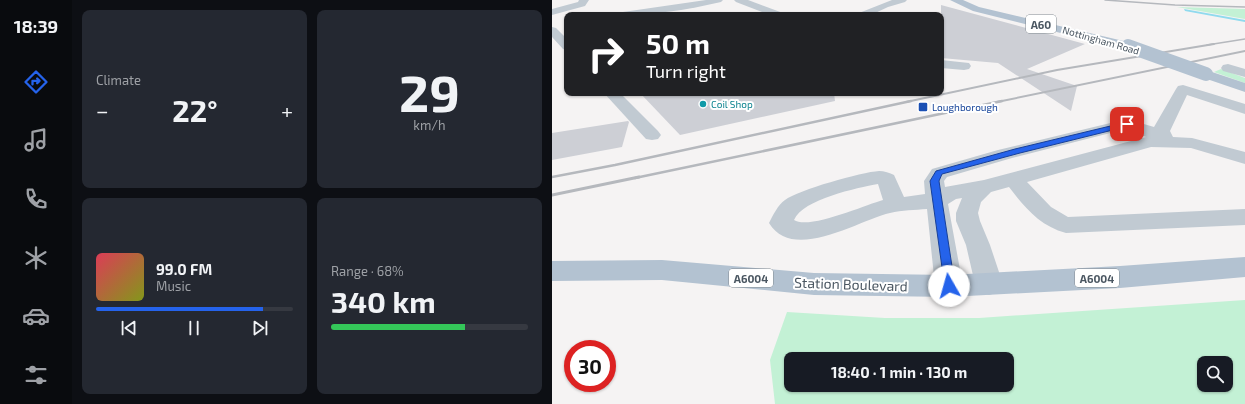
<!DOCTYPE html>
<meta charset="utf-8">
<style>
body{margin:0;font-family:"Exo 2",sans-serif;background:#242831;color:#f1f3f6;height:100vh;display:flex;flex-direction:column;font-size:15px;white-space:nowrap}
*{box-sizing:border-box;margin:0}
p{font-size:13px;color:#9ea1a6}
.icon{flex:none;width:22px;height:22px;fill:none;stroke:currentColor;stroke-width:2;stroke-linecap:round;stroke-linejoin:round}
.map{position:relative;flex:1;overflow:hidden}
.drawer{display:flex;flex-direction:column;gap:10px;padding:10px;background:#0d0f14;width:480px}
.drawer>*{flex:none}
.banner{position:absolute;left:12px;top:12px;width:380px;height:84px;border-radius:8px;box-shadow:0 1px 3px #0004;background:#202124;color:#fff;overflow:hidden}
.controls{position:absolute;left:645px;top:356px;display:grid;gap:8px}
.controls a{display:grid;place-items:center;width:36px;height:36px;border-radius:8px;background:#171b24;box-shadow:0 1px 3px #0004;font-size:20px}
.speed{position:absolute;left:12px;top:340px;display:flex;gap:8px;font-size:20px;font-weight:700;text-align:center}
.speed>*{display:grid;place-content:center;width:52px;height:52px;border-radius:50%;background:#171b24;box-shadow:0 1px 3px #0004;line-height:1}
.speed .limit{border:6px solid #d22;background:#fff;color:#111}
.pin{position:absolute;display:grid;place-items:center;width:34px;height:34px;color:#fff;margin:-17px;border-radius:8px;box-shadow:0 2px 6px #0006}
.me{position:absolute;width:44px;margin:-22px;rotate:353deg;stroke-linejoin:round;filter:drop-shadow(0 0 3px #0008)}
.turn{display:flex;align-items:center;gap:14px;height:84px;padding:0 16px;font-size:18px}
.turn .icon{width:52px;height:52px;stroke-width:2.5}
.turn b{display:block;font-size:28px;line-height:34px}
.big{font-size:30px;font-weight:700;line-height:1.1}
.drawer .widget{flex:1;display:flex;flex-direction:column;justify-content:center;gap:6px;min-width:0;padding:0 14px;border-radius:8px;background:#242831}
.drawer .dial{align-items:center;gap:0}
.dial b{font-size:52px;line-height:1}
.song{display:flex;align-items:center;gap:12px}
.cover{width:48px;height:48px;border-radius:6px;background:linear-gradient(135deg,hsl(350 70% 55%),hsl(70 70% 35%))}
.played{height:4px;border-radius:2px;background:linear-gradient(90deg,#2563eb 85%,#363941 85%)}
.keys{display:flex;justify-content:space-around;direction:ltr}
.heat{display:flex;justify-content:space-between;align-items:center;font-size:22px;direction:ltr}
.charge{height:6px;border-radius:3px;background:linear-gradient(90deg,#34c759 68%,#363941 0)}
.drawer .tiles{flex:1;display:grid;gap:10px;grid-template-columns:repeat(2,1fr)}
.trip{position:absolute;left:232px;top:352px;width:230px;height:40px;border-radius:8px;background:#171b24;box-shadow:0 1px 3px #0004;font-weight:700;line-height:40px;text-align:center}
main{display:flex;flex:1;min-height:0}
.tab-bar{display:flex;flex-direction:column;width:72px;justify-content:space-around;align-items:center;background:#090b0e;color:#9ea1a6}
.tab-bar .icon{width:28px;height:28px}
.tab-bar .active{color:#2563eb}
.tab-bar b{font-size:18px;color:#f1f3f6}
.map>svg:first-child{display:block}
.green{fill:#c3f1d5;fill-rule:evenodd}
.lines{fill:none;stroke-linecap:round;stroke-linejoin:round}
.stream{fill:#90daee;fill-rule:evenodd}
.building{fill:#cdcfd5}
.minor{fill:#c1cad2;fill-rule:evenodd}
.major{fill:#b3c2d1;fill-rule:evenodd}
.rail-far3{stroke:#b5b8bd;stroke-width:1.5}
.rail-far2{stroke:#b5b8bd;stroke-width:2}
.rail-far1{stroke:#b5b8bd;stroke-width:2.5}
.rail{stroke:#b5b8bd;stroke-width:3}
.major-bridge{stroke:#b3c2d1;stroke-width:14}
.route{fill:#2563eb;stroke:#184099}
.culture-dot{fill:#0f9aa8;stroke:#fff;stroke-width:1.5}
.transit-dot{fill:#1a4fb4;stroke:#fff;stroke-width:1.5}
.labels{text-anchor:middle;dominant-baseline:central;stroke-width:4;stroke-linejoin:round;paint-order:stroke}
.far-street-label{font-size:10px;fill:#4a5661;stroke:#fff}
.far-culture-label{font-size:10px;fill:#0d838f;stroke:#fff;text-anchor:start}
.far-transit-label{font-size:10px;fill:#164399;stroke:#fff;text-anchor:start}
.shield{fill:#fff;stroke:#808990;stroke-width:1}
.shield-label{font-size:11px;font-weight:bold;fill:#4a5661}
.near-street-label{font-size:14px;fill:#4a5661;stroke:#fff}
</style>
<main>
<nav class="tab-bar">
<b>18:39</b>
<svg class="icon active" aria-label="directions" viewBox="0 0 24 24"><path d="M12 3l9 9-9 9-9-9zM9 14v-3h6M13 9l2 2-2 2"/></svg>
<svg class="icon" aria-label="music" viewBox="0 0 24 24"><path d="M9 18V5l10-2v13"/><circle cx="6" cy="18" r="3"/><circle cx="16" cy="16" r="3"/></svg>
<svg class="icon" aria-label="phone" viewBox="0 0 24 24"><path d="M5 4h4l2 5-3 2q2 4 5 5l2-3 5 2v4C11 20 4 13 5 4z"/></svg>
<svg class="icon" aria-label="climate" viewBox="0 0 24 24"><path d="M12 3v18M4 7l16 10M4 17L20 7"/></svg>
<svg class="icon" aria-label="car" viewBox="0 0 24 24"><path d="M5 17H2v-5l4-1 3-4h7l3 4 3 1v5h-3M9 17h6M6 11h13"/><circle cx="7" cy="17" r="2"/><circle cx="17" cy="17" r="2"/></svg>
<svg class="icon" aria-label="filters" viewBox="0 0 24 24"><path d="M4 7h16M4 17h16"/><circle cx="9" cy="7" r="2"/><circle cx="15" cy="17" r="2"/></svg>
</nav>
<section class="drawer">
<div class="tiles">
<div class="widget"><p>Climate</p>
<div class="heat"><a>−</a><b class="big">22°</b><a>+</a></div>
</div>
<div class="widget dial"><b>29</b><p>km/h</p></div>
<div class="widget">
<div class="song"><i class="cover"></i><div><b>99.0 FM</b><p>Music</p></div></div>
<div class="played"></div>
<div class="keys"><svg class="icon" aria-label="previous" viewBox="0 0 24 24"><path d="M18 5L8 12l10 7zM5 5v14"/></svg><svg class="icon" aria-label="pause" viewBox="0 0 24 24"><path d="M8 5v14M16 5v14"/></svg><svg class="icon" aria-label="next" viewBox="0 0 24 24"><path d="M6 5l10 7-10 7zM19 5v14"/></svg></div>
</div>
<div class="widget"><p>Range · 68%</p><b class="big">340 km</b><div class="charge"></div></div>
</div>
</section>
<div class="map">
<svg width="693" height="404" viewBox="0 0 693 404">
<rect width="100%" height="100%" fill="#f5f3f3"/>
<g class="green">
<path d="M625 7 693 9V19Z"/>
<path d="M669 69 693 78V83L662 72Z"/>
<path d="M693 300V404H223L218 360 235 312 333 318H427ZM239 359H455V385H239ZM652 363H674V385H652Z"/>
</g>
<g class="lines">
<path class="stream" d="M632 9 693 20V22L633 11Z"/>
</g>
<g class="building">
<path d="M389 5 533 44 475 69 525 86 519 111 446 63 389 58Z"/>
<path d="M88 93H282L283 101 128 135Z"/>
<path d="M76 121 77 122 70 147 0 160V133Z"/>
</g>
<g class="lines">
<g class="minor">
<path d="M27 0H37L33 6 0 15V9L26 2Z"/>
<path d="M154 0H171L169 2C135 10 101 15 66 15L71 12Z"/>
<path d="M182 0H196L231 13 232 15H218L184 2Z"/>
<path d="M340 0H355L353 2 336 7 319 15H306L307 13Z"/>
<path d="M0 27 4 28 15 39V50L11 49 0 37Z"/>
<path d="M389 60 417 63 419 66 417 69 412 70 389 68Z"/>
<path d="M676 64 693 69V77L671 71 669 68 671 65Z"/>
<path d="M631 85 693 104V114L635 95 618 131 621 137 640 138 693 152V164L639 148 599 147 475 182 499 207 516 217 693 209V225L514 233C488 226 473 208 457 187L439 192 429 202 426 213 428 221 438 245 451 284 447 292 437 295 427 292 423 284 414 245 404 221V213L410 198 404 199 396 204 411 286 407 294 397 297 387 294 383 286 375 209C363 210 350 210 338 213 307 220 241 263 217 223 221 215 226 205 233 200 246 190 310 172 327 171 332 171 338 173 342 175L352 197 373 194 372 181 380 169 446 150 575 119 602 127 624 89 626 86ZM574 129 594 137 432 180 393 187 392 181 395 177 460 158ZM326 184 331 200C313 205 257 230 242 220 251 199 305 188 326 184Z"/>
<path d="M52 93H68L106 131 109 135 106 139 100 140 94 139Z"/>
</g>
<g class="major">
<path d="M398 0H411L427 7 580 43 582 46 580 49 576 50 421 11Z"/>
<path d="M654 70 693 83V92L649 77 647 74 649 71Z"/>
<path d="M693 257V277L568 288 397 297 262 295 110 280 0 281V261L110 260 262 273 397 275 568 266Z"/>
</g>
<g class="rail-far3">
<path d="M553 0 623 5 693 7"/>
<path d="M655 45 693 39"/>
</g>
<g class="rail-far2">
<path d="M354 102 505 70 662 44"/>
<path d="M445 102 693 51"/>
</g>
<g class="rail-far1">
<path d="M0 177 63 165 359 101"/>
<path d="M83 178 450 101"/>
</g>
<path class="rail" d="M0 195 87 177"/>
<path class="major-bridge" d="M576 46 654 74"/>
</g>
<path class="route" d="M575 122 577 123V126L468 153 390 174 387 181 403 286 401 289 397 291 393 289 378 181 384 171 463 149Z"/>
<circle class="culture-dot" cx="151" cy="104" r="4"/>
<rect class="transit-dot" x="366" y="102" width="10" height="10" rx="2"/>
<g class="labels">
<g class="far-street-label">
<text transform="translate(549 40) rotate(16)">Nottingham Road</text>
</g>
<g class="far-culture-label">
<text x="159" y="104">Coil Shop</text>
</g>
<g class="far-transit-label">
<text x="380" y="107">Loughborough</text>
</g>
<g class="shield">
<rect x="474" y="15" width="30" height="18" rx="3"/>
<rect x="177" y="269" width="44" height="18" rx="3"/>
<rect x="523" y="269" width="44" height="18" rx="3"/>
</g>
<g class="shield-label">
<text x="489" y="24">A60</text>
<text x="199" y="278">A6004</text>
<text x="545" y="278">A6004</text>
</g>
<g class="near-street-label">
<text transform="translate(299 284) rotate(2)">Station Boulevard</text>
</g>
</g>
</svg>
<div class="controls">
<a><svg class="icon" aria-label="search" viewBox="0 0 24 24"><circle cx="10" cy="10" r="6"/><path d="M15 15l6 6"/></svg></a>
</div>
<div class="speed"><div class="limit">30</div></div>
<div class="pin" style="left:575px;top:124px;background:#d93025"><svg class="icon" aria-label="arrive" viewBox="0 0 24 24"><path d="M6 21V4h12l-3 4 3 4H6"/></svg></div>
<svg class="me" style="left:397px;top:286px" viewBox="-20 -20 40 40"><circle r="19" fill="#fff"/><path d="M0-13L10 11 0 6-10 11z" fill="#2563eb"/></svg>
<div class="trip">18:40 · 1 min · 130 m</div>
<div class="banner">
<div class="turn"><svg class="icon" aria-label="right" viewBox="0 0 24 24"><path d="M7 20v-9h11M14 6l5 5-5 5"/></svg><div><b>50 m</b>Turn right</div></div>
</div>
</div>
</main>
